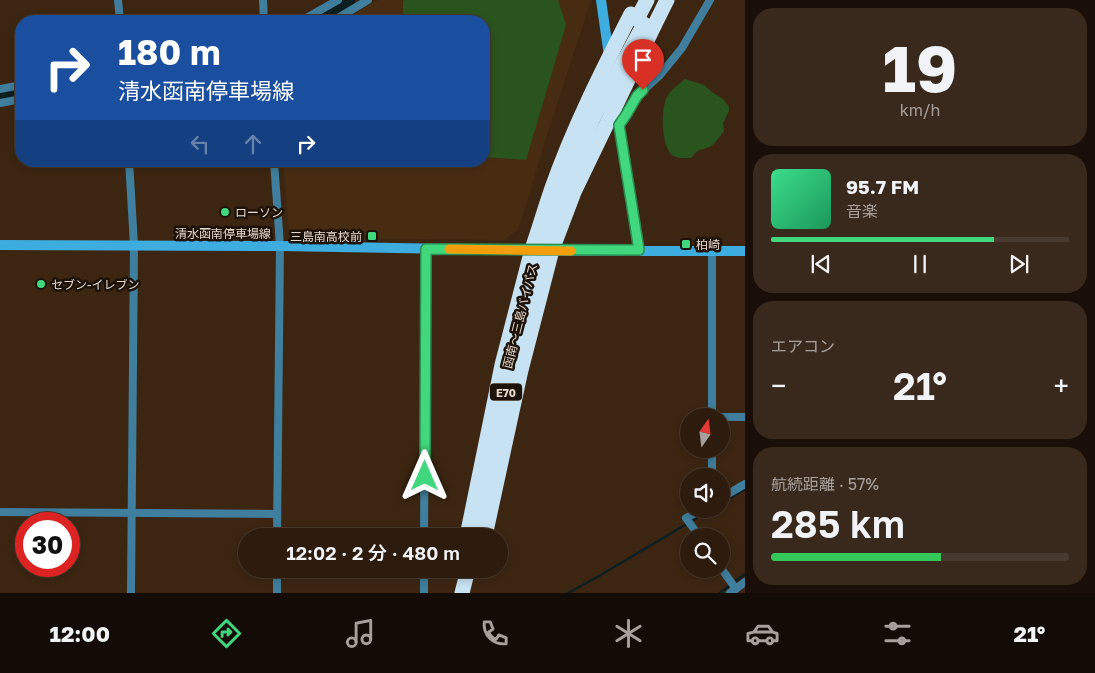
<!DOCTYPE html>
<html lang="ja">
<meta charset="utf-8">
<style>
body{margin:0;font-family:"Golos Text","Noto Sans JP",sans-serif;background:#39291c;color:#f1f3f6;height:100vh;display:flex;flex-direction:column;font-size:19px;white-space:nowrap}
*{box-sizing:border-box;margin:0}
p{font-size:16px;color:#a7a19e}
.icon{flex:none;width:28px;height:28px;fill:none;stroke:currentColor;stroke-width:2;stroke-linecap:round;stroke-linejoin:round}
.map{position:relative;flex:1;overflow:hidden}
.panel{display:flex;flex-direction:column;gap:8px;padding:8px;background:#190f08;width:350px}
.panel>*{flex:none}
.top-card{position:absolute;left:15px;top:15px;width:475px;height:152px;border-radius:20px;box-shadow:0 2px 8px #0003,0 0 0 1px #483a2e;background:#1a4fa0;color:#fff;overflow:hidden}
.needle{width:32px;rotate:14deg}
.buttons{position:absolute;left:680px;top:408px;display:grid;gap:10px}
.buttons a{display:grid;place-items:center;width:50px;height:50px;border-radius:50%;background:#2d1c0e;box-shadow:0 2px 8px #0003,0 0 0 1px #483a2e;font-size:25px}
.speed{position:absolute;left:15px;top:512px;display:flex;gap:10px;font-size:25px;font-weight:700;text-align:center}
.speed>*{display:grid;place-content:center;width:65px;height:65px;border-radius:50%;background:#2d1c0e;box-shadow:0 2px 8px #0003,0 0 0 1px #483a2e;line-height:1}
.speed .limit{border:8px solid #d22;background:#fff;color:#111}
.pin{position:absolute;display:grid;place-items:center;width:42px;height:42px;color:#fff;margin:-51px -21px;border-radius:50% 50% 50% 0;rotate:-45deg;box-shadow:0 0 5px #0007}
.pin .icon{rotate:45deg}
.me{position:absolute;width:55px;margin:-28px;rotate:0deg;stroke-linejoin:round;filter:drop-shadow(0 0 4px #0008)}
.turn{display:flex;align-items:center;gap:18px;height:105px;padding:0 20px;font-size:22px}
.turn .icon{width:65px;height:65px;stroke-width:2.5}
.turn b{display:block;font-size:35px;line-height:42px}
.lanes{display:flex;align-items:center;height:48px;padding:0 20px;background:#0003;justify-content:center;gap:25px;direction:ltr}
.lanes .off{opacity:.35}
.big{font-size:38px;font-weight:600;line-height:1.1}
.panel .tile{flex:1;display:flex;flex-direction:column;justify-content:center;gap:8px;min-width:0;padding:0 18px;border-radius:20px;background:#39291c}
.panel .dial{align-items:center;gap:0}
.dial b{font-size:65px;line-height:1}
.song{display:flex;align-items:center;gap:15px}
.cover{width:60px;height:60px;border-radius:8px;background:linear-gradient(135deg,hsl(150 70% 55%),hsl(150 70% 35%))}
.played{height:5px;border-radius:2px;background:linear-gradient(90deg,#41d77c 75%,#483a2e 75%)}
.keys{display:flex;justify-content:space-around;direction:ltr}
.heat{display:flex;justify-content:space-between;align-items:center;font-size:28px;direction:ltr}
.charge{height:8px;border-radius:4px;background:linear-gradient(90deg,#34c759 57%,#483a2e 0)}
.trip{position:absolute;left:238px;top:528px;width:270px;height:50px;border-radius:25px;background:#2d1c0e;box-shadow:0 2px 8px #0003,0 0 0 1px #483a2e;font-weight:600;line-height:50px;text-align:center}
.tab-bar{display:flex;height:80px;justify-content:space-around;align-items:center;background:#120b06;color:#a7a19e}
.tab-bar .icon{width:35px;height:35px}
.tab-bar .selected{color:#41d77c}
.tab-bar b{font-size:22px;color:#f1f3f6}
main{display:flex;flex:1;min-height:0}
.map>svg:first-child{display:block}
.built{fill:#482c12}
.green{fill:#2a541d}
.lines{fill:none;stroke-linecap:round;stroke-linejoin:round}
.stream{stroke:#0c1e21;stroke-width:2.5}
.river{stroke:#0c1e21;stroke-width:15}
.street{stroke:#3f7e9d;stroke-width:8}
.secondary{stroke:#3dacde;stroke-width:10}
.highway{stroke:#c7e2f2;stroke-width:15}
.highway-bridge{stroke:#c7e2f2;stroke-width:15}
.route-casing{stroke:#2a8c51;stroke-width:12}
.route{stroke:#41d77c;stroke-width:9}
.slow{stroke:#f59e0b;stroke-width:9}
.poi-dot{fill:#41d77c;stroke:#1c1209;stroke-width:2}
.labels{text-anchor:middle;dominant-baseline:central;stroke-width:5;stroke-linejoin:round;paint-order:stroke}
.shield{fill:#1c1209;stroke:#a99c91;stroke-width:1}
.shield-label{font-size:11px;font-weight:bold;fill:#e6d7cb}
.poi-label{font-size:12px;fill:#e6d7cb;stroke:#1c1209;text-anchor:start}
.street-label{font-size:12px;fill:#e6d7cb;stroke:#1c1209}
</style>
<main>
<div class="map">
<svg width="745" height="593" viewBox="0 0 745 593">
<rect width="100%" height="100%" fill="#3c2612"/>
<path class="built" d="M378 0H591L545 141 529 196 518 229 504 240 383 239 369 236 332 235 317 238 295 237 289 231 283 161H484V21H341Z"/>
<g class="green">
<path d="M405 0H558L566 25 526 160 484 157V21H403V1Z"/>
<path d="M685 79 704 85 712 92 723 99 729 107V111L723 123 724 131C720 136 715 144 709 147 699 151 699 148 691 158 685 158 677 159 672 155 661 145 660 107 668 95 673 88 679 84 685 79Z"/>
</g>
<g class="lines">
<g class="stream">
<path d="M721 503 745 489"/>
<path d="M568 593 599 576 712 509"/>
<path d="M720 593 745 574"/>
</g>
<g class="river">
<path d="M312 21 348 0"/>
<path d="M0 97 21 93"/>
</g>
<g class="street">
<path d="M118 0 120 21"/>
<path d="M263 0 264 21"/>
<path d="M301 21 338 0"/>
<path d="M333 21 368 0"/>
<path d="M0 89 21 85"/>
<path d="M0 103 21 99"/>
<path d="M619 125 626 115 637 96 660 75 682 48 710 0"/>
<path d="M129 161 134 245 131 593"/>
<path d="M274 161 280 246 277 536"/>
<path d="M712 416V250"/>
<path d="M721 417H745"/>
<path d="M712 476V449"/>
<path d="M721 498 745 484"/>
<path d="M0 512 277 514"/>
<path d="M424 536 426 249"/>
<path d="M699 536 686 518 703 509"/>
<path d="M721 568 736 589"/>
<path d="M277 593V569"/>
<path d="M424 593V569"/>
<path d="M730 593 745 582"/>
</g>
<g class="secondary">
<path d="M601 0 609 56"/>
<path d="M616 105 639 250"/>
<path d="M0 245 280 246 570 251H745"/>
</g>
<g class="highway">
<path d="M637 19 647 0"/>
<path d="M654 26 667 0"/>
<path d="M544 249 569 177 593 118"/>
<path d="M467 536 502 365 532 249"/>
<path d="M485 536 521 370 552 250"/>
<path d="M462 593 468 569"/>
</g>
<g class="highway-bridge">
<path d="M593 118 644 24"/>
<path d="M532 249C539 229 545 208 552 188 573 128 602 71 631 14"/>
<path d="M552 250 574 192 654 26"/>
<path d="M475 536C496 440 513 343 544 249"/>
</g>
</g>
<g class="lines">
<g class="route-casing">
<path id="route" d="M425 476 426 249 639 250 619 125 626 115 637 96 643 90"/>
</g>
<use href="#route" class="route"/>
<path class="slow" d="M449 249 571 251"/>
</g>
<g class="poi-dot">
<circle cx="225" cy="212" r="5"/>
<rect x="367" y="231" width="10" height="10" rx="2.5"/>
<rect x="681" y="239" width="10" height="10" rx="2.5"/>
<circle cx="41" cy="284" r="5"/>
</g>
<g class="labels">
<rect class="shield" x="490" y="383.5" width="32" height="17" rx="4"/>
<g class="shield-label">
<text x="506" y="392">E70</text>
</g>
<g class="poi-label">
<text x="235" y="212">ローソン</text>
<text x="362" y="236" text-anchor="end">三島南高校前</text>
<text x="696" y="244">柏崎</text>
<text x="51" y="284">セブン-イレブン</text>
</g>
<g class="street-label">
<text x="223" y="233">清水函南停車場線</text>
<text transform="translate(520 316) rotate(-76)">函南～三島バイパス</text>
</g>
</g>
</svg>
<div class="buttons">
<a><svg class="needle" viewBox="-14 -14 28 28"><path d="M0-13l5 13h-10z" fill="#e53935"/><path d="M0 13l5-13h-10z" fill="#a7a19e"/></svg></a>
<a><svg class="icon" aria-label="sound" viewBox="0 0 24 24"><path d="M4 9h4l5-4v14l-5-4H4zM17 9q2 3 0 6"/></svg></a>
<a><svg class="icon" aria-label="search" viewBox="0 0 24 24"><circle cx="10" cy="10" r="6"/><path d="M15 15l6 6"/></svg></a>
</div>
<div class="speed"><div class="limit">30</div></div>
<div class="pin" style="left:643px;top:90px;background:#d93025"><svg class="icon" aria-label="arrive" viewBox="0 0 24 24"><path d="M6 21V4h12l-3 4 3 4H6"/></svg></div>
<svg class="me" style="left:425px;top:476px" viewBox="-20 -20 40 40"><path d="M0-17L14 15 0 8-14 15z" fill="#41d77c" stroke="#fff" stroke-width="4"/></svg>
<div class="trip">12:02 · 2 分 · 480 m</div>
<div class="top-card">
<div class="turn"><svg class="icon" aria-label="right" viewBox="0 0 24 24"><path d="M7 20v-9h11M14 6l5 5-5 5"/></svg><div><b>180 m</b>清水函南停車場線</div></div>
<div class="lanes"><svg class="icon off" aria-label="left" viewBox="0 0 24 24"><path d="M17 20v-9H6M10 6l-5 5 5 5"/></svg><svg class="icon off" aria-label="ahead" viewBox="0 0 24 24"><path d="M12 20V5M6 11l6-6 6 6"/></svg><svg class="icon" aria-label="right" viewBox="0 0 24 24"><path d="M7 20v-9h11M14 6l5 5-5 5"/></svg></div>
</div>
</div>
<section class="panel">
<div class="tile dial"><b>19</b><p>km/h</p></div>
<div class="tile">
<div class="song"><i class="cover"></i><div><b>95.7 FM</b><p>音楽</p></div></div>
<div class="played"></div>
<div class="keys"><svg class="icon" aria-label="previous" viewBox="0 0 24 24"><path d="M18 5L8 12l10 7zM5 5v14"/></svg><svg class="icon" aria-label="pause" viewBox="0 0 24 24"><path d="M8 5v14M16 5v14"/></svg><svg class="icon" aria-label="next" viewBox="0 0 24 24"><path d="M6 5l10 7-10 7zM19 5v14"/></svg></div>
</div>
<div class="tile"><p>エアコン</p>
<div class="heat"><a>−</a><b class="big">21°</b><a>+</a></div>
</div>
<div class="tile"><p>航続距離 · 57%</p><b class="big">285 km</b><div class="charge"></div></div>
</section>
</main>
<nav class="tab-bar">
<b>12:00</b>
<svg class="icon selected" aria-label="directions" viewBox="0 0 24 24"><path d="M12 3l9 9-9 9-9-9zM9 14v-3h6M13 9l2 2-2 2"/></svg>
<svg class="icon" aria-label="music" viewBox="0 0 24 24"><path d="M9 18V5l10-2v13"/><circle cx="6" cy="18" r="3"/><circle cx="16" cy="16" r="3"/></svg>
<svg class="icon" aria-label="phone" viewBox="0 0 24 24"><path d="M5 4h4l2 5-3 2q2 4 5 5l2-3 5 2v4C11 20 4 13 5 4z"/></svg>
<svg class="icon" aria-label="climate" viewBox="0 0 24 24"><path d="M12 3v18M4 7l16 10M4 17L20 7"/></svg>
<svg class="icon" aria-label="car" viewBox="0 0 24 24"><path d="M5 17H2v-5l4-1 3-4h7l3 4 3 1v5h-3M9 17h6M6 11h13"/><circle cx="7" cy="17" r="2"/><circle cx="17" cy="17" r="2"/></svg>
<svg class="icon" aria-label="filters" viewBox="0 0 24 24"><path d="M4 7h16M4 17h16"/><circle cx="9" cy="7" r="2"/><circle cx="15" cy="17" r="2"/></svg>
<b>21°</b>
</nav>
